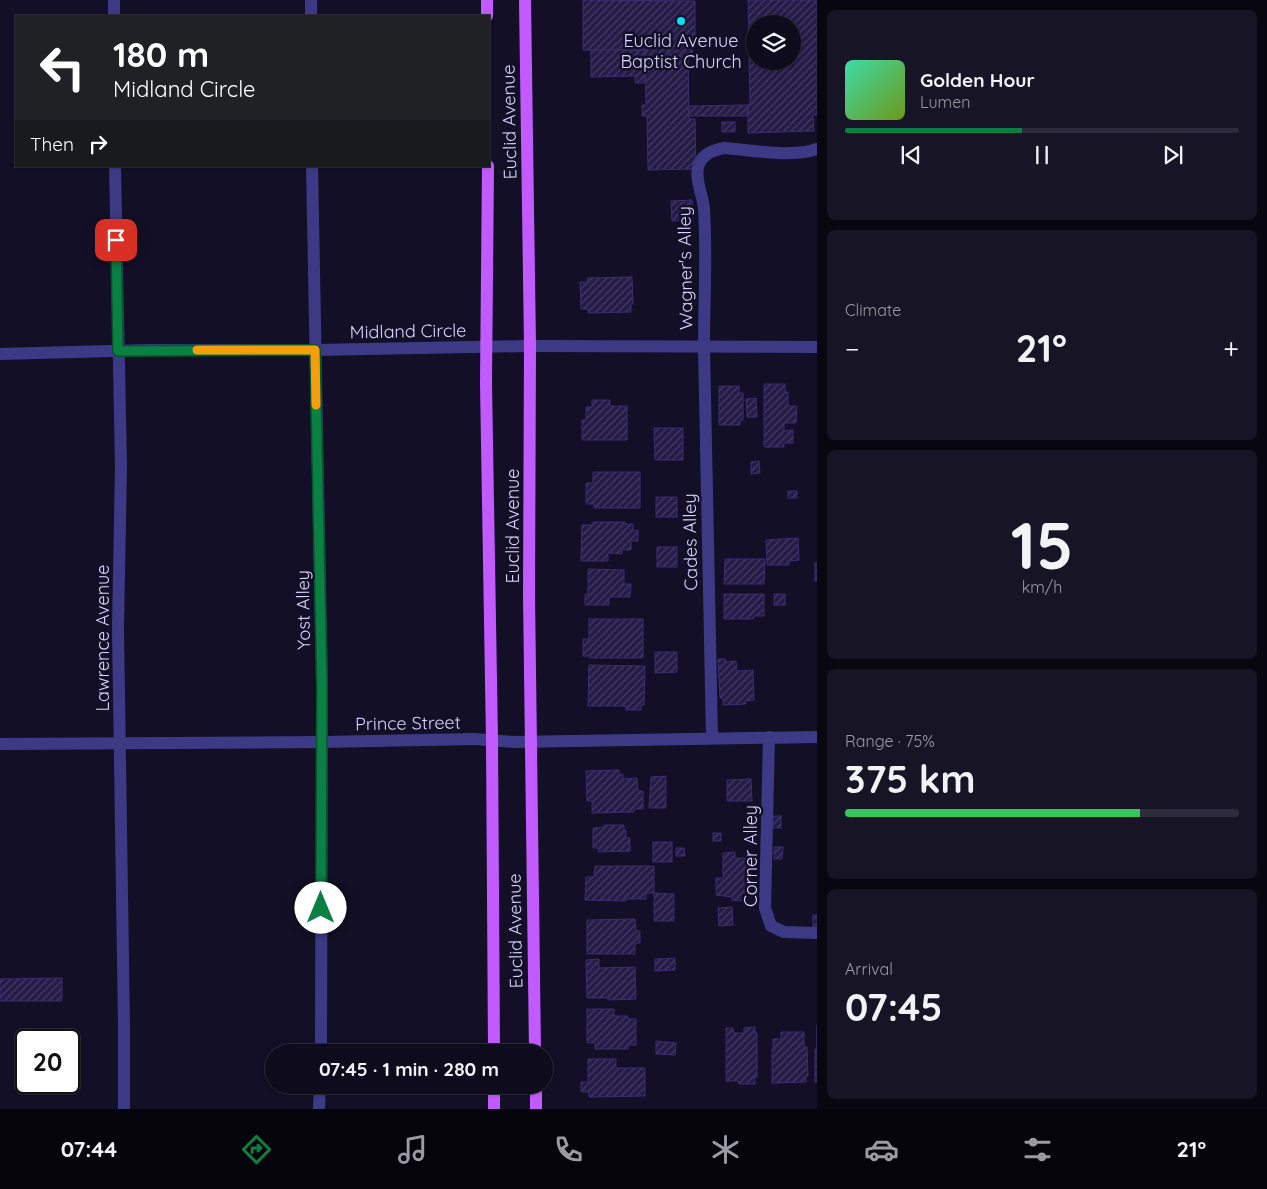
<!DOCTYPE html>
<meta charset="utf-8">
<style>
body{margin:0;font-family:Quicksand,sans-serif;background:#171425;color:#f1f3f6;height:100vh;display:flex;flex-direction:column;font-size:19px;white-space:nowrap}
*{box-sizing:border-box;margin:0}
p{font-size:16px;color:#9b9ba3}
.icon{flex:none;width:28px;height:28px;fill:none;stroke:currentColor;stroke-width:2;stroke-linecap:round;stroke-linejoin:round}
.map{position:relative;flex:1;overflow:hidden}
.panel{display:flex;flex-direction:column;gap:10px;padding:10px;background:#08060f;width:450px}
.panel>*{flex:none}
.hud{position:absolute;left:15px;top:15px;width:475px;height:152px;border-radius:0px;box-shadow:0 1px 4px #0004,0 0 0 1px #2e2b3b;background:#202124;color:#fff;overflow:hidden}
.fabs{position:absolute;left:746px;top:15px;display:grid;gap:10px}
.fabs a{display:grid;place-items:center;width:55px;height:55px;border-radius:50%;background:#0e0b1c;box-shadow:0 1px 4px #0004,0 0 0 1px #2e2b3b;font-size:25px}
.speed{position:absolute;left:15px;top:1029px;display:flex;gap:10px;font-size:25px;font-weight:700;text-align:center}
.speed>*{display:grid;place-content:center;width:65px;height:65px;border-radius:50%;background:#0e0b1c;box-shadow:0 1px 4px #0004,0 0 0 1px #2e2b3b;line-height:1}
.speed .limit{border:2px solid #111;border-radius:8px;background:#fff;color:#111}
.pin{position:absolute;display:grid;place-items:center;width:42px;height:42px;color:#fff;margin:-21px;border-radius:10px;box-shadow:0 2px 8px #0006}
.me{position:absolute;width:55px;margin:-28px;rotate:0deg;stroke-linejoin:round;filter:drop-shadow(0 0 4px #0008)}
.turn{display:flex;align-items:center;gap:18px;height:105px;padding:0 15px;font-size:22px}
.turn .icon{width:65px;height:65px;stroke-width:2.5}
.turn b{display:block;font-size:35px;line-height:42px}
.then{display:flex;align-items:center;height:48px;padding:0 15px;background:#0003;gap:10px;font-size:19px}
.big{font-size:38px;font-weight:700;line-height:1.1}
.panel .widget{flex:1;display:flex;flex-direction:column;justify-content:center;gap:8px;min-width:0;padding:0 18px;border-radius:8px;background:#171425}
.panel .dial{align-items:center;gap:0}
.dial b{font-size:65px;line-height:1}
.song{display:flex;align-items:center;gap:15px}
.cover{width:60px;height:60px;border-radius:8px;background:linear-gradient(135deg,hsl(160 70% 55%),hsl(80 70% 35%))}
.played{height:5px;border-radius:2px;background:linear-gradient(90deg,#0b8043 45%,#2e2b3b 45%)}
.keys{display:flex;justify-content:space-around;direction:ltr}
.heat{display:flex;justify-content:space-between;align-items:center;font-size:28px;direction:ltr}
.charge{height:8px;border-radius:4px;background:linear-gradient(90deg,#34c759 75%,#2e2b3b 0)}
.trip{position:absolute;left:265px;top:1044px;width:288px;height:50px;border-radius:25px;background:#0e0b1c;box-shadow:0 1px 4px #0004,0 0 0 1px #2e2b3b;font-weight:700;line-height:50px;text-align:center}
.menu{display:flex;height:80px;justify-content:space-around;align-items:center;background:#06040b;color:#9b9ba3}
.menu .icon{width:35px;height:35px}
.menu .current{color:#0b8043}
.menu b{font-size:22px;color:#f1f3f6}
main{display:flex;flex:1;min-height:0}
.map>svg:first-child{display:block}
.building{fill:url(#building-hatch);stroke:#3b2d73;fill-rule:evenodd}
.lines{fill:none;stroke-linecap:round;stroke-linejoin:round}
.lane{stroke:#3d3a85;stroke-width:12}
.street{stroke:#3d3a85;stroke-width:12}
.primary{stroke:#c25bff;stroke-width:12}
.route-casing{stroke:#07532c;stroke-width:12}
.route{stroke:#0b8043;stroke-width:9}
.slow{stroke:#f59e0b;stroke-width:9}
.poi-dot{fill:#00e5ff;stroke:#130f26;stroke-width:2}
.labels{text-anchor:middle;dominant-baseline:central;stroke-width:5;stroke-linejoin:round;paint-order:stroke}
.poi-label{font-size:18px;fill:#d9d4ff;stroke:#130f26}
.street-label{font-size:18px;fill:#d9d4ff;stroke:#130f26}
</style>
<main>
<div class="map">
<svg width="817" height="1109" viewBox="0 0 817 1109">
<defs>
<pattern id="building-hatch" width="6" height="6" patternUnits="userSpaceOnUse" patternTransform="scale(1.25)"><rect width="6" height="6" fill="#241b47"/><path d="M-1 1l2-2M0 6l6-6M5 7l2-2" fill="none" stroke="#433b63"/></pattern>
</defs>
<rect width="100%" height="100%" fill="#130f26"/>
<g class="building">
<path d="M583 0 695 1V48H693L692 57H669V45H645V50H583Z"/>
<path d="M748 0H817V115H813L814 131 748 133V105H750ZM755 24H792V61H755Z"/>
<path d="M645 45H669V57H688L689 116V119H695L696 169 648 170 647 116H642V105H646Z"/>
<path d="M591 50H645V83H635V76L591 77Z"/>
<path d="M748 105 747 116H689V106Z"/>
<rect x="722" y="122" width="13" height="10"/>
<path d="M692 200 693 220 672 221 671 201Z"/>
<path d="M632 277 633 304H631V312L588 313V309H581L580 282H588L587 278Z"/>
<path d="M764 384H785V392H788V406H797L796 423H784V431L793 430V443H784V447H764Z"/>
<path d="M719 386H739V393H743V420H740V425H719Z"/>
<path d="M756 398 757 417H747L746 399Z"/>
<path d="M592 400H610V406H627V440H582V420H586V407H592Z"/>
<path d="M654 428H683V460H655Z"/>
<path d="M759 461 760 473 751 474V462Z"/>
<path d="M593 472H640V508H594V504H586V483H593Z"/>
<rect x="788" y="491" width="9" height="7"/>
<rect x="656" y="497" width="21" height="20"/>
<path d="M593 522H625V524H633V531L638 530V541H631V550H622V554L608 553V561H581L582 525H593Z"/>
<path d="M798 538 799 560 789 561V565H767L766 540Z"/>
<rect x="657" y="547" width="20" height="20"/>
<path d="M725 559H765L764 584H724Z"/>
<rect x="815" y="563" width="2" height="18"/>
<path d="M588 569 624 570V584H631L630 597H609V605H585V594H588Z"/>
<path d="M724 594H764V616H754L753 619H724Z"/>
<rect x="774" y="594" width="11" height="11"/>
<path d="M589 619H643V658H590L589 656H583V639H589Z"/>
<path d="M655 652H677V672L655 673Z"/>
<path d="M718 659H725L726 662 736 661 737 671 753 670 754 700 745 701 746 704 723 705V698H720Z"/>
<path d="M589 665 645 666 644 705H641V710H626V706H588Z"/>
<path d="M619 770V774H623V779L637 778 638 791H643V809H634V812L592 813V801H587L586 771Z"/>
<path d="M666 776V808H649L651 777Z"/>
<path d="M751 779 752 801H727V780Z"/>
<rect x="772" y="816" width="9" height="12"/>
<path d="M604 825H624V830H626V838H630V851L599 852 598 848H593V828L604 827Z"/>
<rect x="713" y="833" width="8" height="8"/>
<rect x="653" y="842" width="19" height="20"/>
<path d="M774 847H783L782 859H774Z"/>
<path d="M676 848H684L685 856H676Z"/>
<path d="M735 852V858H750V896H744V901L732 900V897L716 895V878H723V853Z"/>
<path d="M595 866H654V893H646V899H626V901L585 900 586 877H594Z"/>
<path d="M654 893 674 894V921H654Z"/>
<path d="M732 907 733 925 719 926 718 908Z"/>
<rect x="813" y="915" width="4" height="12"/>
<path d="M635 919 636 931H640V943H635V954H587V920Z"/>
<path d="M675 958V970L655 971V959Z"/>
<path d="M599 959V968L635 967 636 999 608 1000V998H587L586 960Z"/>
<path d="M62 978V1001H0V979Z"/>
<path d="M587 1009H614V1016H628V1019H636V1045H628V1049H595V1043H587Z"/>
<path d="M817 1025V1082H815V1049H817Z"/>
<path d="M755 1027V1033H757V1077H755V1084H739L738 1081H726V1028H733L734 1033H744V1028Z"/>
<path d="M781 1032H804V1047H807L808 1076H806V1082L772 1083V1049H773V1039H781Z"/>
<path d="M656 1041 676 1043 675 1055 656 1054Z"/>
<path d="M588 1059H616V1068H645V1096L589 1097V1092H581V1082H588Z"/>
</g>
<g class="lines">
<g class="lane">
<path d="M311 16V0"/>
<path d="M312 166 322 687 321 1052"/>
<path d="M704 347C704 301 707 254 704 209 703 195 695 181 698 167 701 154 713 150 724 148 751 150 792 158 817 149"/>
<path d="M769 737 765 908 771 926 784 932 817 933"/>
<path d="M319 1109 320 1085"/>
</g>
<g class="street">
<path d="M114 16V0"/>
<path d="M115 166 121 466 118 628 124 1026V1109"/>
<path d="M704 347 712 737"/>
<path d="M0 354 148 350H315L530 346 817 347"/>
<path d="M0 744 322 742 475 739 513 742 817 737"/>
</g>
<g class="primary">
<path d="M487 0V16"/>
<path d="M525 0 530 346 529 595 535 1052"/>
<path d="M488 166 486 383 492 740 494 1052"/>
<path d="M494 1085V1109"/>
<path d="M536 1085V1109"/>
</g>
</g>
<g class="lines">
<g class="route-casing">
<path id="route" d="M116 240 118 351 315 350 322 687 321 908"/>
</g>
<use href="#route" class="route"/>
<path class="slow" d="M197 350H315L316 405"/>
</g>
<circle class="poi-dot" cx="681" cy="21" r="5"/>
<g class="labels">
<g class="poi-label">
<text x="681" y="40">Euclid Avenue<tspan x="681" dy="21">Baptist Church</tspan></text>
</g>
<g class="street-label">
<text transform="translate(509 122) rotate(-91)">Euclid Avenue</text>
<text transform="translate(685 268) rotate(-91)">Wagner's Alley</text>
<text transform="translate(408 331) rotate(-1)">Midland Circle</text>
<text transform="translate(512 526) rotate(-90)">Euclid Avenue</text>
<text transform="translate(690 542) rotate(-91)">Cades Alley</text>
<text transform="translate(303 610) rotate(-91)">Yost Alley</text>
<text transform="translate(102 638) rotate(-90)">Lawrence Avenue</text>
<text transform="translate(408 723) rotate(-1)">Prince Street</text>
<text transform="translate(750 856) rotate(-90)">Corner Alley</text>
<text transform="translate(515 931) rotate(-91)">Euclid Avenue</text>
</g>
</g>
</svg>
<div class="fabs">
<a><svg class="icon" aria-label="layers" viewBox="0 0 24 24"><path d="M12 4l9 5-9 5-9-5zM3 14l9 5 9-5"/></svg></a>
</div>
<div class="speed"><div class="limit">20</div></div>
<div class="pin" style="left:116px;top:240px;background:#d93025"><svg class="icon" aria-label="arrive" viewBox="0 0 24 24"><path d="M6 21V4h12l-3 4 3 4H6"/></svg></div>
<svg class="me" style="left:321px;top:908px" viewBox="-20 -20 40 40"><circle r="19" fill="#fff"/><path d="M0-13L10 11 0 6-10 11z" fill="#0b8043"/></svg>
<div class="trip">07:45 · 1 min · 280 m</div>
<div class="hud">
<div class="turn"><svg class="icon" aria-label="left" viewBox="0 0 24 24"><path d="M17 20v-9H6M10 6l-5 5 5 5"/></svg><div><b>180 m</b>Midland Circle</div></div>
<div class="then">Then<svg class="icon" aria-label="right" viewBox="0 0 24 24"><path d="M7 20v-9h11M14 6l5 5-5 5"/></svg></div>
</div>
</div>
<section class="panel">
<div class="widget">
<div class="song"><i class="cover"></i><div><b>Golden Hour</b><p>Lumen</p></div></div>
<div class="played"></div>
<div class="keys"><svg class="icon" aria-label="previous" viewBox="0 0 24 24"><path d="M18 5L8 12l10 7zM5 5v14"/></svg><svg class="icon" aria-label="pause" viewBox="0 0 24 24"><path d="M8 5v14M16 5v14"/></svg><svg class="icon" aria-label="next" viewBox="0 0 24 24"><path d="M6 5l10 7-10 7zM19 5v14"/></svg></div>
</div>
<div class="widget"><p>Climate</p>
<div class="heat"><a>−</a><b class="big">21°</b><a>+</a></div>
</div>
<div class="widget dial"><b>15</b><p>km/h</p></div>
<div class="widget"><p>Range · 75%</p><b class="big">375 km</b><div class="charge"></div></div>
<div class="widget"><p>Arrival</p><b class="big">07:45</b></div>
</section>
</main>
<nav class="menu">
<b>07:44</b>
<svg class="icon current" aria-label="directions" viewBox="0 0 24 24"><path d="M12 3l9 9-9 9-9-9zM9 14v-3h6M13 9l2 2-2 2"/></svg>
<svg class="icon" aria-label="music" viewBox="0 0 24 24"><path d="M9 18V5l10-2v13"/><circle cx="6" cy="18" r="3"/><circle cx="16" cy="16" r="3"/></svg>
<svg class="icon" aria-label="phone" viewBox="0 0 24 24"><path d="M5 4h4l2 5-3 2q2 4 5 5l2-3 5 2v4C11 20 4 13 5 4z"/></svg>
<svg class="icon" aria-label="climate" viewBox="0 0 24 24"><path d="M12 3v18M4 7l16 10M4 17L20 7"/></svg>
<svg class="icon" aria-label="car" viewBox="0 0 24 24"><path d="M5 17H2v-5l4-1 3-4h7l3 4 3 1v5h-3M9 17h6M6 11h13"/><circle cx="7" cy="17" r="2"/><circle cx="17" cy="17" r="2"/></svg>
<svg class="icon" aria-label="filters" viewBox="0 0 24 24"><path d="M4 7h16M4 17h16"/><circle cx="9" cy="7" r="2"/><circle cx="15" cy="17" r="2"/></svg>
<b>21°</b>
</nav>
